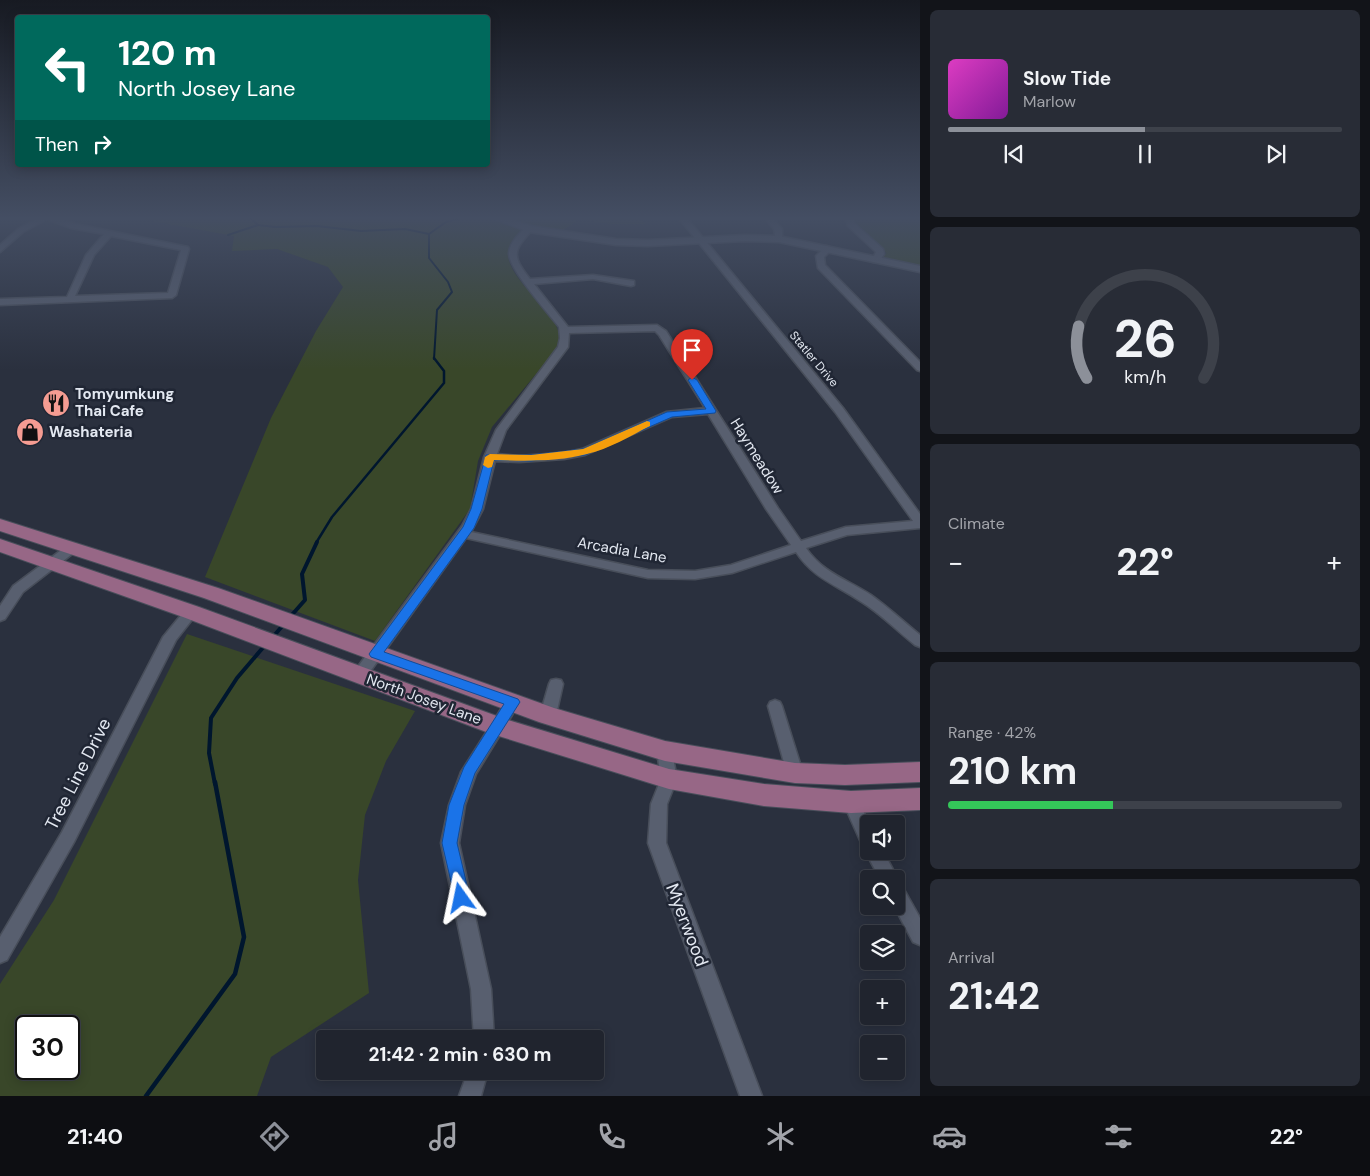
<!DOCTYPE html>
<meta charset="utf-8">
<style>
body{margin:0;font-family:"DM Sans",sans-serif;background:#282c36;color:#f1f3f6;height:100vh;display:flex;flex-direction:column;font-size:19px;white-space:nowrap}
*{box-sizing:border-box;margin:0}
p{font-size:16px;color:#a2a4aa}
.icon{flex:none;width:28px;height:28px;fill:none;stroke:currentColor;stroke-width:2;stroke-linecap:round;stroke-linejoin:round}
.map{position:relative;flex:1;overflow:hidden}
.drawer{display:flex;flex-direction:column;gap:10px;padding:10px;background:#121419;width:450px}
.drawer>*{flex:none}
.top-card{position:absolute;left:15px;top:15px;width:475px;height:152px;border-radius:5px;box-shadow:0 2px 12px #0003,0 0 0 1px #3d414a;background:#00695c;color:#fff;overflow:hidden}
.fabs{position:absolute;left:860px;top:815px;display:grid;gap:10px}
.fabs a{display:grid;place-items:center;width:45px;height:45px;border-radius:5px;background:#20242e;box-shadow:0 2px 12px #0003,0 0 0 1px #3d414a;font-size:25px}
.speed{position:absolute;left:15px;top:1015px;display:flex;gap:10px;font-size:25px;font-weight:700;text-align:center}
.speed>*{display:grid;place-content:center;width:65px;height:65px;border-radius:50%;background:#20242e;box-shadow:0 2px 12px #0003,0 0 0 1px #3d414a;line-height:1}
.speed .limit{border:2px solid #111;border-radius:8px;background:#fff;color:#111}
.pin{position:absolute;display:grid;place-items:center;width:42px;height:42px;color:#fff;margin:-51px -21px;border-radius:50% 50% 50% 0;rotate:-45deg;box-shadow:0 0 5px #0007}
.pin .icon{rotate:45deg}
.me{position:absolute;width:55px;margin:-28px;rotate:348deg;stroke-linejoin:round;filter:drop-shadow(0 0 4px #0008)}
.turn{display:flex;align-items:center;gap:18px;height:105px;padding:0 20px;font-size:22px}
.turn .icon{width:65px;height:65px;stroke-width:2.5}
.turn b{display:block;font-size:35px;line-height:42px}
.then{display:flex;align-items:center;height:48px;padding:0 20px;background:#0003;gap:10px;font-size:19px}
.big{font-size:38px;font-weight:700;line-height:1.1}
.drawer .tile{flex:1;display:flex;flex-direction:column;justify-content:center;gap:8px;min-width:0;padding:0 18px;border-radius:8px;background:#282c36}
.drawer .dial{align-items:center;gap:0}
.dial svg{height:130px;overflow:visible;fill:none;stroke:#3d414a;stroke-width:7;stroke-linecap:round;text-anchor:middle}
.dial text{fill:#f1f3f6;stroke:none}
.song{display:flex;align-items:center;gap:15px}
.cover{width:60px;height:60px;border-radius:8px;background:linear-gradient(135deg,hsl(310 70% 55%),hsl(290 70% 35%))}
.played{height:5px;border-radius:2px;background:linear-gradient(90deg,#8c9099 50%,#3d414a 50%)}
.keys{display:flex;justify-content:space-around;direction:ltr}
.heat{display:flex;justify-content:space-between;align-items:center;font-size:28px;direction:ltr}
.charge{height:8px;border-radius:4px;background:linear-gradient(90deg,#34c759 42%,#3d414a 0)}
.trip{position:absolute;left:316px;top:1030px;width:288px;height:50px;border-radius:5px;background:#20242e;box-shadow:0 2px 12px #0003,0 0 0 1px #3d414a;font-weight:700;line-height:50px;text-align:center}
.tab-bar{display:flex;height:80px;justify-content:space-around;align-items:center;background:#0d0e12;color:#a2a4aa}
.tab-bar .icon{width:35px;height:35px}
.tab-bar .active{color:#8c9099}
.tab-bar b{font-size:22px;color:#f1f3f6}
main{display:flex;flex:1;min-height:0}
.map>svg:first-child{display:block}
.green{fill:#394729;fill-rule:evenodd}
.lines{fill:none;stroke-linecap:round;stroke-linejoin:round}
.stream-far3{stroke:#00162e;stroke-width:2}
.stream-far2{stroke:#00162e;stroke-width:2.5}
.stream-far1{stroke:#00162e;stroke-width:4}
.stream{stroke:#00162e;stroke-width:4.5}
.minor-casing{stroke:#484e5a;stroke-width:3}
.tertiary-casing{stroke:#484e5a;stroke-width:3}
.primary-casing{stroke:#484e5a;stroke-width:2}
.minor{fill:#585f6f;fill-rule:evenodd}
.tertiary{fill:#585f6f;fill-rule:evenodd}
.primary{fill:#976786;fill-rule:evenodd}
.route{fill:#1a73e8;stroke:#114b97}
.slow{fill:#f59e0b}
.labels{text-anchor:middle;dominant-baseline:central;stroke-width:5;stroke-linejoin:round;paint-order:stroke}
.far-street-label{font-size:12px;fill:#e3e8f1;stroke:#202634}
.poi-label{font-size:15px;font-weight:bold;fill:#e3e8f1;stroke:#202634;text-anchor:start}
.street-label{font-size:15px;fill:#e3e8f1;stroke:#202634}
.near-street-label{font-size:18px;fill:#e3e8f1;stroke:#202634}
</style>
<main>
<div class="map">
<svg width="920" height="1096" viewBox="0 0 920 1096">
<rect width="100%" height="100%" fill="#2a303e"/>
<g class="green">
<path d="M131 217H487L523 231C519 235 512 240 510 245 497 275 556 306 559 335 560 339 557 345 556 350L492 427 478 461 470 509 375 641 205 577 271 418 316 331 343 287 328 267 277 249 232 251 234 236Z"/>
<path d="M502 217H640L645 224H611L579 219 561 232 534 227Z"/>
<path d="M855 217H920V267L882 259 886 253 883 249 855 223Z"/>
<path d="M187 634 415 711 386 761 365 815 358 880 369 993 271 1057 257 1096H0V984L54 900ZM26 1026H69V1069H26Z"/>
</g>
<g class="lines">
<g class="stream-far3">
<path d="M249 217 258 225 275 227 317 226 361 231 405 229 429 234V258L448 282 452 292 437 310 434 359"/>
<path d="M429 234 446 222 465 217"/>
<path d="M228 235 258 225"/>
</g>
<path class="stream-far2" d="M316 543 332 517 444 383V371L434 358"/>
<g class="stream-far1">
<path d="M290 617 305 600 302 574 317 542"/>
<path d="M272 638 284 624"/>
<path d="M215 784 209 753 211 718 237 678 266 644"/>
</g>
<path class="stream" d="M146 1096 235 974 244 937 215 782"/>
<g class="minor-casing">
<g id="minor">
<path d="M40 217H55L76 224 188 247 189 249 176 295 172 298 0 305V299L67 297 86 255 104 234 71 228 47 219 23 232 0 252V245L18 229ZM111 236 181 250 168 293 75 296 94 255Z"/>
<path d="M678 217H686L843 408 920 514V528L847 535 806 548C824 574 847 579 871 595 888 607 904 622 920 635V647L915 645C897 631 880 613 860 601 835 584 814 579 796 552L732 573 695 579 648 578 466 538 364 680 359 681 354 680 352 676 354 672 462 526 471 509 484 457 496 430 558 347 560 338 559 327C548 313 508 268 509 253 510 242 519 234 526 227L533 229C513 251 511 255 530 279L593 275 634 281V285L631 286 593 279 534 284 568 327 657 325 666 331 778 508 801 541 846 527 913 521 835 412ZM655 331 659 335 705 408 666 412 582 449 564 453 519 456 497 454 506 430 568 347 569 333ZM708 414 766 509 791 545 731 565 695 571 648 570 471 532 483 509 495 461 519 462 564 459 585 455 672 417Z"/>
<path d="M764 217H772L782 229V241H776L774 229Z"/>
<path d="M845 217H853L854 223 883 249 884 254 879 262H873L872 260 876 252 848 226Z"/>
<path d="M826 246 833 248 824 257 825 265 920 362V371L917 370 818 268 816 256Z"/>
<path d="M72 544 78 548 76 551 23 592 5 619 0 621V606L13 586 68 545Z"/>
<path d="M191 607 196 609 198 612 176 640 74 842 7 960 0 963V937L62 832 163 637 186 609Z"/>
<path d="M556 679 561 680 563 684 556 715 553 719 548 721 543 719 540 715 549 684 551 680Z"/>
<path d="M513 696 518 698 520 702 476 774 465 805 459 843 491 989 494 1039H474L471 989 441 843 449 805 461 772 508 698Z"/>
<path d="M775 700 780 702 782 706 803 773 801 778 795 779 789 778 787 773 768 706 770 702Z"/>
<path d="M665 745 671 747 677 779 667 804 666 843 762 1096H740L648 843 651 804 661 779 657 751 659 747Z"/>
<path d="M851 795 857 797 869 824V851H883L898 879 896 882V879H880L865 851 867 849 863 847 843 802 845 797Z"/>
<path d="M896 884 902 886 920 918V945L913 942 894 906H896Z"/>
<path d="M468 1071H488L481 1096H459Z"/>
</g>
</g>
<g class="tertiary-casing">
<path id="tertiary" d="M490 217H504L531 226 616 239 648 240 745 235 779 236 920 266V272L779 242 745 241 648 246 616 245 529 232Z"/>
</g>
<g class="primary-casing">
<g id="primary">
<path d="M0 519 218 588 554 708 665 741 795 763 845 765 920 762V782L845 785 795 783 665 761 539 722 204 598 0 531Z"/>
<path d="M0 539 199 607 505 719 669 769 764 784 851 791 920 788V810L851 813 764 806 669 789 489 733 183 617 0 552Z"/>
</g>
</g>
<use href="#minor" class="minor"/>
<use href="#tertiary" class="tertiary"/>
<use href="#primary" class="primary"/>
</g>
<linearGradient id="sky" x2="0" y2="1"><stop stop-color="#171a22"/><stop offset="0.59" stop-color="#444e63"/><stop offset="1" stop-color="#444e63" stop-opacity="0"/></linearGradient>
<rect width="920" height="370" fill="url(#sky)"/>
<path class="route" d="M692 377 697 380 716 411 715 413 672 417 585 455 531 461 494 460 482 509 474 528 384 652 518 699 520 702 475 773 464 805 457 843 470 898 467 903 461 905 456 903 442 843 449 805 464 767 504 704 371 657 369 654 463 527 471 509 486 455H531L583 449 667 412 706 409 688 380Z"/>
<path class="slow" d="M647 421 650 422V426C630 436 609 449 587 454 557 462 524 461 494 460L492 467 488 468 483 465 485 457 490 454 531 455 583 449Z"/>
<defs>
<g id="restaurant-disc" transform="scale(1.4375)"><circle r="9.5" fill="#f59c92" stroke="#202634"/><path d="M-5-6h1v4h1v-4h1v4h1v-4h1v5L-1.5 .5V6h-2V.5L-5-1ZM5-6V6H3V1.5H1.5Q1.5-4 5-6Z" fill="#111"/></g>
<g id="shop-disc" transform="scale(1.4375)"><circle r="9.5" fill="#f59c92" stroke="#202634"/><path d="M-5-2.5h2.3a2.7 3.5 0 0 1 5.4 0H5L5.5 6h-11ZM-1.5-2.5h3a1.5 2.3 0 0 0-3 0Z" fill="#111"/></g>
</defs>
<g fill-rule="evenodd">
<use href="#restaurant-disc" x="56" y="403"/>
<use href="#shop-disc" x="30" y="432"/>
</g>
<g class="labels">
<g class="far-street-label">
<text transform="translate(814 359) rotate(50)">Statler Drive</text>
</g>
<g class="poi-label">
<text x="75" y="394">Tomyumkung<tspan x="75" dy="17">Thai Cafe</tspan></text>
<text x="49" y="432">Washateria</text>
</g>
<g class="street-label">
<text transform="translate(757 456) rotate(58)">Haymeadow</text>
<text transform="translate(622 550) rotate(10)">Arcadia Lane</text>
<text transform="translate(424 699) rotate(20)">North Josey Lane</text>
</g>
<g class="near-street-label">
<text transform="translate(78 774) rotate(-63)">Tree Line Drive</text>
<text transform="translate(687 925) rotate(69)">Myerwood</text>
</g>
</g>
</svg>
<div class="fabs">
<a><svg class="icon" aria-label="sound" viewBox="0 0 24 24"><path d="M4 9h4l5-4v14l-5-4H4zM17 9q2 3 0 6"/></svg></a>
<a><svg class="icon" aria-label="search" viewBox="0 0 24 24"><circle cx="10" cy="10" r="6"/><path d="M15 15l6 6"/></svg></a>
<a><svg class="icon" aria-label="layers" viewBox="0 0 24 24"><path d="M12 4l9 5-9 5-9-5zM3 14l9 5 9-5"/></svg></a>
<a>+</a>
<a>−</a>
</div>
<div class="speed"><div class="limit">30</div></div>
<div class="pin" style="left:692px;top:380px;background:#d93025"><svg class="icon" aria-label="arrive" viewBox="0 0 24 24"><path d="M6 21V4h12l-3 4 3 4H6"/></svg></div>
<svg class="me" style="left:461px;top:898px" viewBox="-20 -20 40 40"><path d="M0-17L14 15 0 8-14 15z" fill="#1a73e8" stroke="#fff" stroke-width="4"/></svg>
<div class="trip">21:42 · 2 min · 630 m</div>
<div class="top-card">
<div class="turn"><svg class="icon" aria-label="left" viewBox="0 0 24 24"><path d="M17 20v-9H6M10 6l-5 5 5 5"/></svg><div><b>120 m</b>North Josey Lane</div></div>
<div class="then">Then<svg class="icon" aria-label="right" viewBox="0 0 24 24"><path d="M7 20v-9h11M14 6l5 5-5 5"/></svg></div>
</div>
</div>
<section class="drawer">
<div class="tile">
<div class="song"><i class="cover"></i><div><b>Slow Tide</b><p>Marlow</p></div></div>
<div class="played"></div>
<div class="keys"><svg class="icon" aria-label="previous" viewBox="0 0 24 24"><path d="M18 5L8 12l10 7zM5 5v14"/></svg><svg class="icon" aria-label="pause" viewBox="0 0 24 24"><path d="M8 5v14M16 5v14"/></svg><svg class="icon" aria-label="next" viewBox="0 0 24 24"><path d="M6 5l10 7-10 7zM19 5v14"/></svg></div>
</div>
<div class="tile dial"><svg viewBox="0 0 100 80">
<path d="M14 69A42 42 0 1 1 86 69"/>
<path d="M14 69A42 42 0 0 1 9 37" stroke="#8c9099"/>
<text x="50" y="56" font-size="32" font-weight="700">26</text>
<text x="50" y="72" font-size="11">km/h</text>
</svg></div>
<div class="tile"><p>Climate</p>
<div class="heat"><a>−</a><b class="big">22°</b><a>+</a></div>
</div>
<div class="tile"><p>Range · 42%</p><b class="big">210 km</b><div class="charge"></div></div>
<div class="tile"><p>Arrival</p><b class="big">21:42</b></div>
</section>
</main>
<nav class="tab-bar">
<b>21:40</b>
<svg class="icon active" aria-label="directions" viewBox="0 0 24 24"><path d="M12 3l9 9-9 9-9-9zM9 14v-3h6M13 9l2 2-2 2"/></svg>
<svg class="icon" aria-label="music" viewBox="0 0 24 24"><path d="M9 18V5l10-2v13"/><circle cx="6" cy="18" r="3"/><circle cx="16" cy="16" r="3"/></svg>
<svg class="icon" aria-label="phone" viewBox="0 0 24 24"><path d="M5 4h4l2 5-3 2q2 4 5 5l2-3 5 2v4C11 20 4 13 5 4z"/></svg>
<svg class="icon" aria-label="climate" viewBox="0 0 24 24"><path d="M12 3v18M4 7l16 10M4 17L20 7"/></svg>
<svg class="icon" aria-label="car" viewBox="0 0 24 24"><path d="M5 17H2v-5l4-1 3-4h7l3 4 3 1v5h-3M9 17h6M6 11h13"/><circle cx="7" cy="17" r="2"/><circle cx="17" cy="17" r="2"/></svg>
<svg class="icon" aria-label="filters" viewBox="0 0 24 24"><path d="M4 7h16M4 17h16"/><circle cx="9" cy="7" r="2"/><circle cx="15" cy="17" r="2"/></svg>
<b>22°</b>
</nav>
